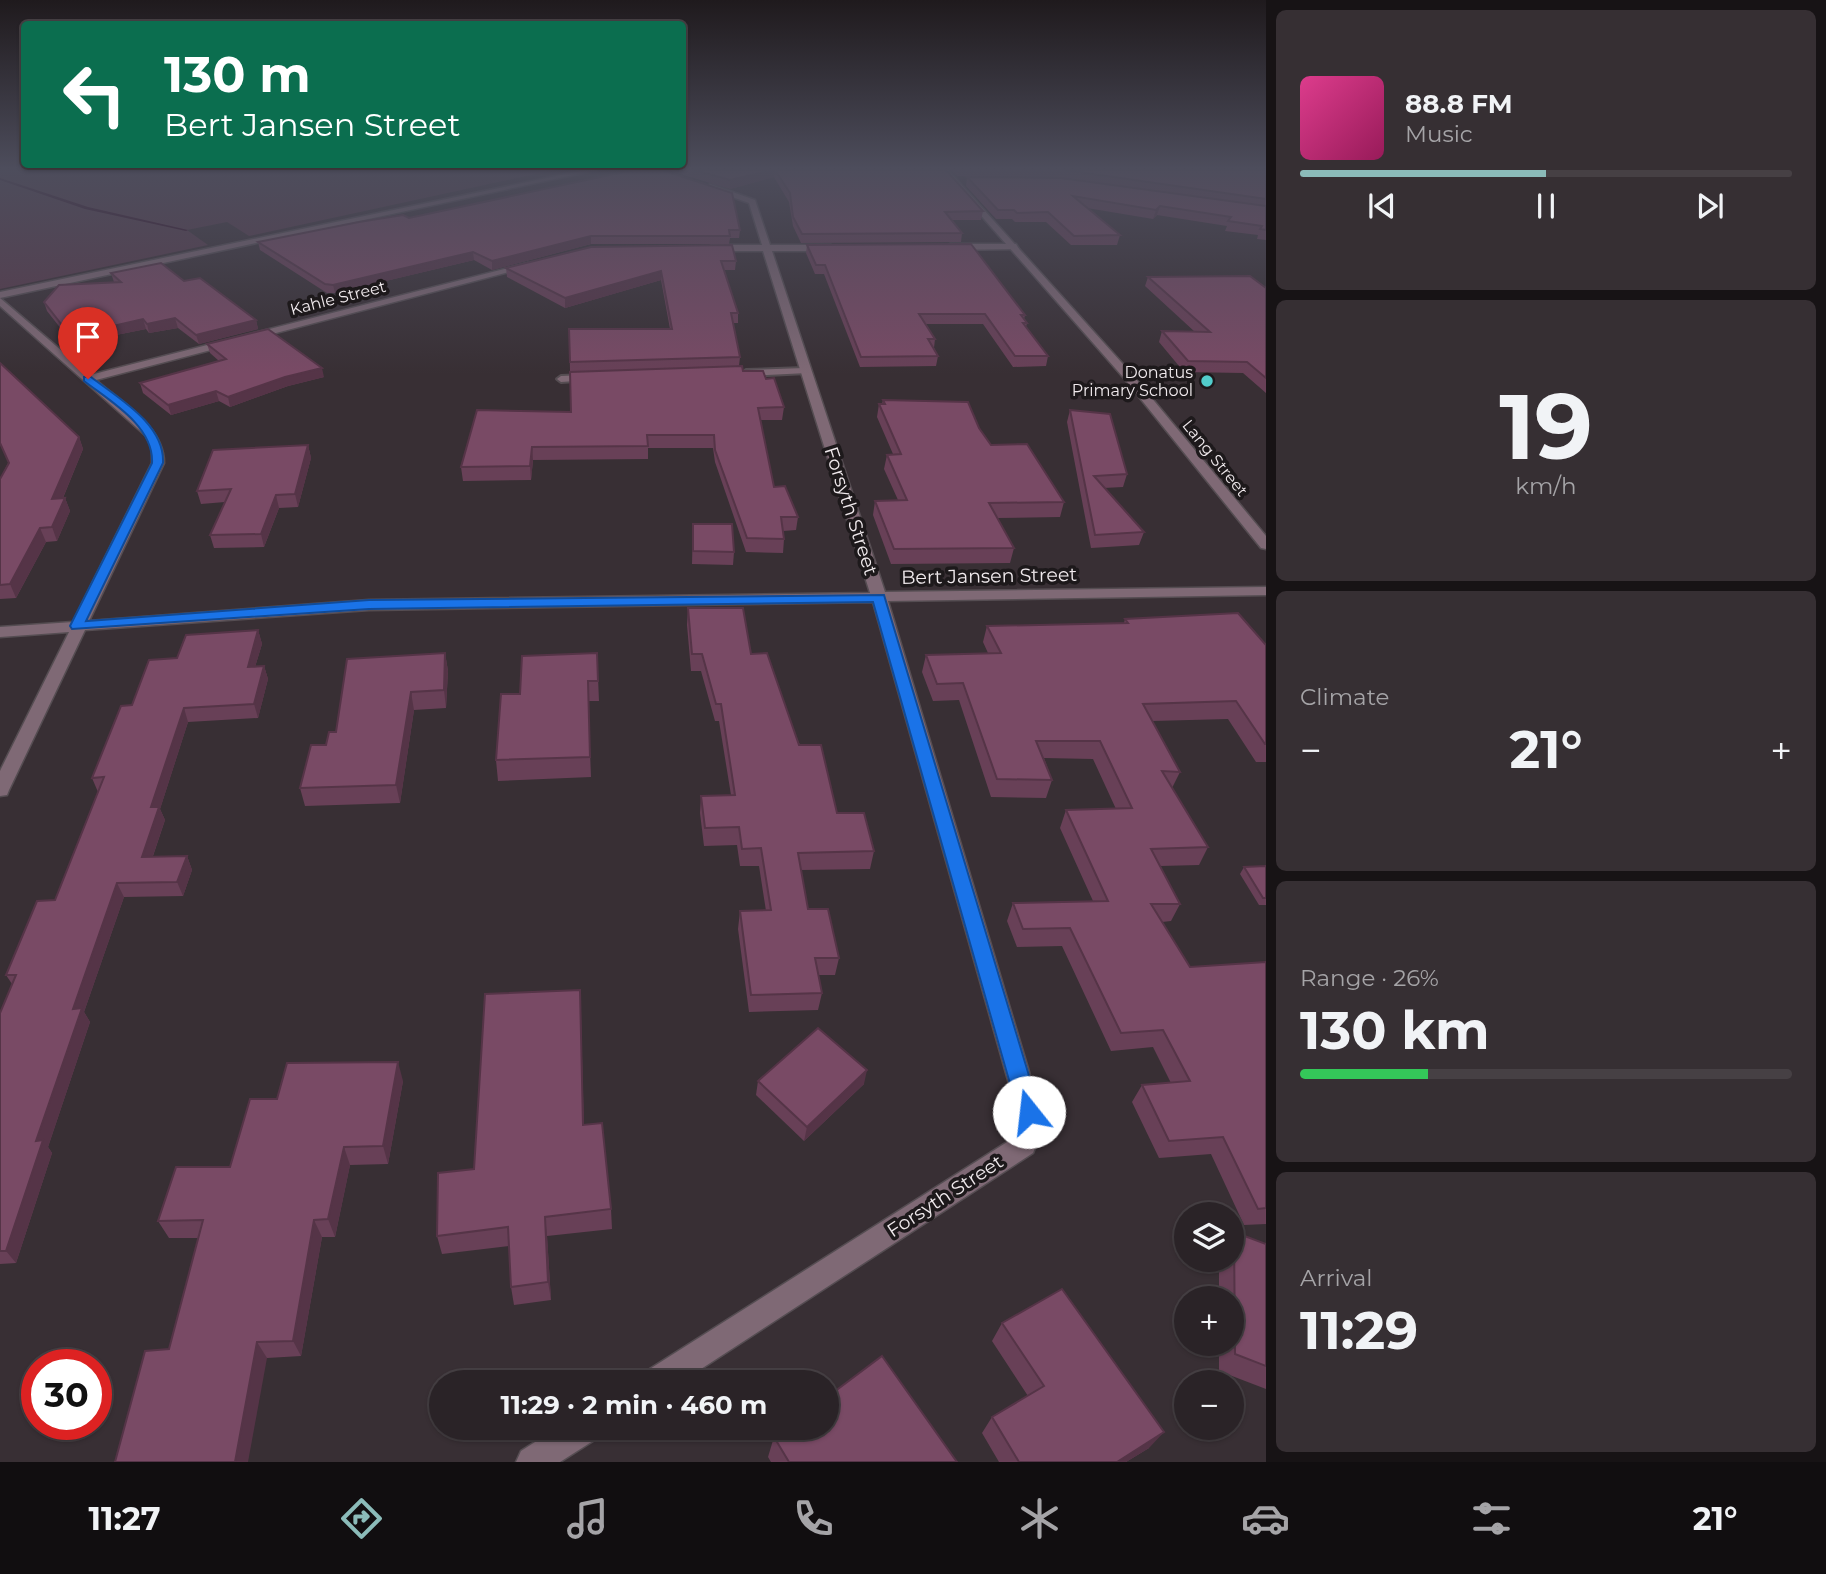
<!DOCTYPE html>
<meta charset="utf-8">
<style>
body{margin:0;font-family:Montserrat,sans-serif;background:#362f33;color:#f1f3f6;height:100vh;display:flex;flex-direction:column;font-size:26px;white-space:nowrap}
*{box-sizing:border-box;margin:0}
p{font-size:23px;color:#a5a4a7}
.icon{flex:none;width:38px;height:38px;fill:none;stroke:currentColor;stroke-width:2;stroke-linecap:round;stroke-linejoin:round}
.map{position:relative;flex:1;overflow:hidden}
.drawer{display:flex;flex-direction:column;gap:10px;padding:10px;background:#171315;width:560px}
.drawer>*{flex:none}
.guide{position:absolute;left:21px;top:21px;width:665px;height:147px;border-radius:7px;box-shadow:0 2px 5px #0004,0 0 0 2px #464044;background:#0b6e4f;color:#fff;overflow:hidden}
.fabs{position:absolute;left:1174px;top:1202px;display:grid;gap:14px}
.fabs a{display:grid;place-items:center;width:70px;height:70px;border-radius:50%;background:#2a2327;box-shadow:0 2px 5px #0004,0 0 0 2px #464044;font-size:35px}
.speed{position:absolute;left:21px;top:1349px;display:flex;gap:14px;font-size:35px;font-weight:700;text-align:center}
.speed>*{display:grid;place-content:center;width:91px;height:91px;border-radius:50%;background:#2a2327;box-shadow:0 2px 5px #0004,0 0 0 2px #464044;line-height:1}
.speed .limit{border:10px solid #d22;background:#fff;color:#111}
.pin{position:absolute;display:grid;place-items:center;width:60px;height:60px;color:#fff;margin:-72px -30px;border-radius:50% 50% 50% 0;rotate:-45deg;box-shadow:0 0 7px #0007}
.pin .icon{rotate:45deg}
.me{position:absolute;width:77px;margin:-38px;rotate:344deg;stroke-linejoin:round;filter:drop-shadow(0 0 5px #0008)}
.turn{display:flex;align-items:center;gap:24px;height:147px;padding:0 28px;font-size:32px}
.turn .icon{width:91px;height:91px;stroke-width:2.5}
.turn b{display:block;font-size:49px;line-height:60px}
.big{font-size:52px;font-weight:700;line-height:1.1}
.drawer .tile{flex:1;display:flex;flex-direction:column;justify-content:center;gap:10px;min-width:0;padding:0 24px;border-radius:10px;background:#362f33}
.drawer .dial{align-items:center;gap:0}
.dial b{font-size:91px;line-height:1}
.song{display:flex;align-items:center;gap:21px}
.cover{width:84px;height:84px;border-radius:10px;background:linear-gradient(135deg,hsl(330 70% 55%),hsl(330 70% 35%))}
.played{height:7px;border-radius:4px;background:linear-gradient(90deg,#8bbbb9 50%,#464044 50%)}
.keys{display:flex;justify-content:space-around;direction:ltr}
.heat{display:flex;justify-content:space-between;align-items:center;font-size:38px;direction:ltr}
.charge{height:10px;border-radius:5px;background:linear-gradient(90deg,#34c759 26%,#464044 0)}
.trip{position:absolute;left:429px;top:1370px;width:410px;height:70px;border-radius:35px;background:#2a2327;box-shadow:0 2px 5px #0004,0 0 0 2px #464044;font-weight:700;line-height:70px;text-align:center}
.menu{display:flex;height:112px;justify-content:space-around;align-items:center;background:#110e10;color:#a5a4a7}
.menu .icon{width:49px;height:49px}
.menu .selected{color:#8bbbb9}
.menu b{font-size:32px;color:#f1f3f6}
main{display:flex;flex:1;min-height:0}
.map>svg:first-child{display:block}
.green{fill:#57394a}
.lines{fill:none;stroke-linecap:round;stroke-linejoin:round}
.stream{fill:#2d041f;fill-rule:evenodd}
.service-casing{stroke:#554d52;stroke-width:4}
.minor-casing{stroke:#554d52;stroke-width:3}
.tertiary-casing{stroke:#554d52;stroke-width:3}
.service{fill:#7f6975;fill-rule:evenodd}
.minor{fill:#7f6975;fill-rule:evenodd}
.tertiary{fill:#7f6975;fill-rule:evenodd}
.wall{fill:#684057}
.shaded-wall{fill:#553447}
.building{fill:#794a65;stroke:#553447;stroke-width:2}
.route{fill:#1a73e8;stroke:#114b97;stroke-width:2}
.poi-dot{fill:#52cdcc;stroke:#1d191b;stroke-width:2.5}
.labels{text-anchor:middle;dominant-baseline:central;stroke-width:7;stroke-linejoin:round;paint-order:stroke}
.far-street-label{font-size:16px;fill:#f0eaed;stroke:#1d191b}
.far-poi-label{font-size:16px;fill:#f0eaed;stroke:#1d191b;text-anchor:end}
.street-label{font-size:19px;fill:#f0eaed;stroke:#1d191b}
</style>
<main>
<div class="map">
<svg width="1266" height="1462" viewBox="0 0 1266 1462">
<rect width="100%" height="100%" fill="#382f34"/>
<path class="green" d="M0 170H554L249 236 227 222 187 230 208 245 0 289Z"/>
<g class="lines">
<path class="stream" d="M0 178 88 207 188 230 186 231 85 209 0 180Z"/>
<g class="service-casing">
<g id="service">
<path d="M804 368 808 371 807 373 746 376 742 373 746 370Z"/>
<path d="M586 375 590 378 589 380 561 382 557 379 561 376Z"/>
</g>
</g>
<g class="minor-casing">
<g id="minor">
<path d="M585 170H597L0 298V292Z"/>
<path d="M710 184 755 200 770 245H831L835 248 831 251H772L885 592 1266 587V595L888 601 1041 1112 1042 1131 1033 1153 681 1382H640L645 1372 1015 1137 1017 1112 873 602 369 610 85 630 9 790 7 795 0 796V771L69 632 0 637V627L73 622 152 463V448L146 436 0 306V298L90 375 528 263 532 266 96 380C122 403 164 426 164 463L89 621 369 600 870 593 763 251H712L708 248 712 245H762L749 203 707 188Z"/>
<path d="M1016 244 1019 249 950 250 946 247 950 244Z"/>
<path d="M557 1428H600L596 1439 560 1462H516L521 1451Z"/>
</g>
</g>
<g class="tertiary-casing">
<path id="tertiary" d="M941 170H948L1131 373 1266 536V549L1261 548 1123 377Z"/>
</g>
<use href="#service" class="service"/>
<use href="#minor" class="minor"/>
<use href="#tertiary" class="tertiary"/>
</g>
<g class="wall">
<path d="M667 170H946L983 211 981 220H952L962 233 961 242 801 243 793 226 789 202 774 177 730 189Z"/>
<path d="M951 170H1266V240L1257 239 1258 235 1225 231 1227 226 1157 215 1153 219 1087 208 1120 235 1117 245H1071L1046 222H1015L1012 219H996L966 186 967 177 1095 183 1059 177 957 176Z"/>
<path d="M409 218 740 230 739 238H730L729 244H591L492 270 474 260 335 293H327L260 250 258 242Z"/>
<path d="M807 245 1025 315 1024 319 1027 323 1026 327 1048 356 1046 366 1013 367 983 324H926L935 339 934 348 938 356 936 366 860 367 824 274H815L806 253Z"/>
<path d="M736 261 735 270H724L738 313V323H733L740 357 739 366 743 371 766 379 784 407 782 420H760L774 487 798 517 796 530 783 531 784 539 783 553 746 552 715 462 713 448H648V459L533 460 531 480 463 481 461 467 571 412 569 329H670L661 280 565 308 507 277 506 268Z"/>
<path d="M111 273 184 281 256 320 258 329 199 344 178 328 149 333 146 329 116 335 111 330 69 339 47 311 44 302 114 282Z"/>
<path d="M1148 277 1266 288V393L1243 373 1184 372 1159 342 1162 331 1195 332 1145 286Z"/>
<path d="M207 344 324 377 288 386 230 407 219 401 171 415 143 393 140 383 219 361 210 353Z"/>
<path d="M883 400 979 428 991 445 1064 502 1060 517 997 518 1014 548 1010 563 891 564 873 515 875 501 898 500 884 469 887 455 893 454 877 417 879 404H882Z"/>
<path d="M1070 410 1127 474 1123 487 1104 488 1144 532 1139 545 1091 548 1067 422Z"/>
<path d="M79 437 83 449 63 498H65L70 511 57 541 46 542 16 598 0 599V479L8 463Z"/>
<path d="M308 445 311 458 298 507 279 508 264 547 214 548 210 535 225 502 201 504 197 491Z"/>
<path d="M693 524 734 552 733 565 692 564Z"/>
<path d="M688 608 751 654 837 813 874 851 870 869 801 870 808 909 839 958 835 975H818L822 993 818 1010 749 1012 738 929 740 911H766L759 866H740L737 845 704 846 700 813 701 796 731 795 719 721H715L701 671H691L687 625Z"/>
<path d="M1125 619 1266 645V762H1256L1228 719 1152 721 1180 772 1172 788 1208 847 1199 865 1160 866 1180 904 1171 921 1162 922 1190 967 1266 962V1224L1244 1225 1211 1154 1159 1158 1132 1102 1142 1085 1171 1083 1153 1047 1111 1051 1062 946 1017 947 1007 921 1013 903 1093 901 1060 828 1066 810 1116 809 1093 759 1044 758 1052 780 1046 798 991 797 959 700 933 701 922 672 926 655 988 653 983 642 987 626 1124 623Z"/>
<path d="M258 630 262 644 255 667 264 666 268 679 258 718 188 722 160 809 165 820 153 856H187L192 870 183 896 124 897 84 1012 90 1022 48 1147 52 1153 16 1263 0 1264V1013L12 984 6 975 55 900 98 792 92 778 132 705 177 658Z"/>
<path d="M445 653 448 671 446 708 414 710 400 803 305 806 300 788 326 745 336 732Z"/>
<path d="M597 653 599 701H588L591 777 498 781 496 760 520 694Z"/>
<path d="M1266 866V905H1259L1240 874 1244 867Z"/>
<path d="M580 990 584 1125 611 1209 612 1229 547 1236 551 1300 514 1305 511 1287 509 1246 442 1254 437 1236 474 1169Z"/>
<path d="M403 1081 388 1164 350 1165 335 1237H322L301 1356 267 1358 169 1349 198 1238H169L158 1221 230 1167 277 1099Z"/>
<path d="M758 1081 864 1084 804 1141 756 1095Z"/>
<path d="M1234 1232 1266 1244V1389L1219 1371V1344H1232V1298H1219V1260H1232V1235Z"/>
<path d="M1002 1323 1149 1448 1126 1462H999L982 1433 992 1417 1028 1396 992 1341Z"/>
<path d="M774 1437 957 1462H771L768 1457Z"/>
</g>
<g class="shaded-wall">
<path d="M775 170 774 177 730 189V180Z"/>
<path d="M1160 206 1157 215 1153 219 1156 210Z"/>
<path d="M591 236V244L492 270V261Z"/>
<path d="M473 252 474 260 335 293 333 285Z"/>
<path d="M661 271V280L565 308V298Z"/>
<path d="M175 318 178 328 149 333 147 324Z"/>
<path d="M143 319 146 329 116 335 113 326Z"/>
<path d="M256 320 258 329 199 344 196 335Z"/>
<path d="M108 321 111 330 69 339 65 329Z"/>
<path d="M322 368 324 377 288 386 230 407 228 397 285 377Z"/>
<path d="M216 391 219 401 171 415 168 405Z"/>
<path d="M79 437 83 449 57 512 52 499Z"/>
<path d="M308 445 311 458 298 507 295 494Z"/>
<path d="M532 447 533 460 531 480 530 466Z"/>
<path d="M276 495 279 508 264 547 261 534Z"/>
<path d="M65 498 70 511 57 541 52 527Z"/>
<path d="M40 528 46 542 16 598 10 584Z"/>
<path d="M258 630 262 644 251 680 248 667Z"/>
<path d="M445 653 448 671 446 708 444 690Z"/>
<path d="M264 666 268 679 258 718 254 704Z"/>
<path d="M411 692 414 710 400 803 396 785Z"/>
<path d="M184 708 188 722 160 809 165 820 148 870 142 857 151 807Z"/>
<path d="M187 856 192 870 183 896 177 882Z"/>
<path d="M117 883 124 897 84 1012 90 1022 48 1147 52 1153 16 1263 6 1251 73 1009Z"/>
<path d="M580 990 581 1011 584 1145 583 1125Z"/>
<path d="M398 1062 403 1081 388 1164 383 1146Z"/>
<path d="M867 1070 864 1084 804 1141 807 1127Z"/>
<path d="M344 1147 350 1165 335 1237 328 1219Z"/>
<path d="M545 1217 547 1236 551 1300 548 1282Z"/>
<path d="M314 1220 322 1237 301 1356 293 1341Z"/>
<path d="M257 1342 267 1358 248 1462H235Z"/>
<path d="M1164 1432 1149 1448 1126 1462H1117Z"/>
</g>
<g class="building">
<path d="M633 170H662L732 193 740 230H729L730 236H591L492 261 473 252 333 285 325 284 258 242 359 222 403 215 409 218Z"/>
<path d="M694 170H773L730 180Z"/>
<path d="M775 170H946L983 211 945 212 962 233 802 234 793 217 790 193Z"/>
<path d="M1065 170H1266V199Z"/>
<path d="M967 177 1061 178 1266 206V230L1260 229 1262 226 1228 221 1231 217 1160 206 1156 210 1073 196 1120 235 1074 236 1048 212 1017 213 1014 210H998Z"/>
<path d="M971 244 1025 315H1021L1027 323H1023L1048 356H1015L985 314H919L935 339H928L938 356 861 357 825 265H816L807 245Z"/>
<path d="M732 245 736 261H721L738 313H731L740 357 570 362 569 329H672L661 271 565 298 506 268 591 247Z"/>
<path d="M161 263 184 281 200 278 256 320 196 335 175 318 147 324 143 319 113 326 108 321 65 329 44 302 59 285 121 282 111 273Z"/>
<path d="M1250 276 1266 288V378L1247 362 1188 361 1162 331 1210 332 1148 277Z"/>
<path d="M268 329 322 368 285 377 228 397 216 391 168 405 140 383 226 359 207 344Z"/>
<path d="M0 363 79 437 52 499 65 498 52 527 40 528 10 584 0 585V479L9 463 0 443Z"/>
<path d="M742 366 743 371H763L766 379 774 378 784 407 758 408 774 487 785 486 798 517H781L784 539 747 538 715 450 714 435H647L648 446 532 447 530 466 461 467 477 410 571 412 570 372Z"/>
<path d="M883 400 968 402 979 428 991 445 1027 444 1064 502 989 503 1014 548 894 549 875 501 907 500 887 455 901 454 879 404H885Z"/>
<path d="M1070 410 1110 414 1127 474 1094 476 1144 532 1095 535Z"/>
<path d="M308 445 295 494 276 495 261 534 210 535 231 489 197 491 213 450Z"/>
<path d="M693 524H732L734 552 693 551Z"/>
<path d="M688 608H743L751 654 767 653 799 745H821L837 813H864L874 851 798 853 808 909H828L839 958H815L822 993 751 995 740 911 771 910 761 848 742 849 739 827 705 828 701 796 735 795 721 704H716L702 654H692Z"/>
<path d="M1238 613 1266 645V744H1265L1236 701 1143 704 1180 772 1162 771 1208 847 1151 849 1180 904H1151L1190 967 1266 962V1208L1258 1209 1223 1137 1169 1141 1142 1085 1190 1081 1163 1030 1121 1033 1070 928 1023 929 1013 903 1108 901 1066 810 1132 808 1100 741H1036L1052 780 997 779 963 683 937 684 926 655 1001 653 987 626 1128 623 1125 619Z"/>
<path d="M258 630 248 667 264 666 254 704 184 708 151 807H159L142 857 187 856 177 882 117 883 73 1009 82 1008 36 1141 43 1140 6 1251H0V1013L16 975H6L37 901 55 900 104 777 92 778 121 706 132 705 149 660 177 658 186 635Z"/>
<path d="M445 653 444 690 411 692 396 785 300 788 311 745H326L329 732H336L347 659Z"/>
<path d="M597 653 598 681H588L590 757 496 760 501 694H520L522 656Z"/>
<path d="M1266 866V898H1263L1244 867Z"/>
<path d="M580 990 583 1125 602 1123 611 1209 545 1217 548 1282 511 1287 508 1227 437 1236 438 1173 474 1169 485 994Z"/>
<path d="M818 1028 867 1070 807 1127 758 1081Z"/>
<path d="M398 1062 383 1146 344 1147 328 1219 314 1220 293 1341 257 1342 235 1462H115L145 1351 169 1349 203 1220 158 1221 176 1167H230L250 1099H277L287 1063Z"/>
<path d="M1234 1232 1266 1244V1366L1235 1354Z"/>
<path d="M1062 1289 1164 1432 1117 1462H1019L992 1417 1044 1386 1002 1323Z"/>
<path d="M882 1356 957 1462H789L774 1437 786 1428H826V1398Z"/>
</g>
<linearGradient id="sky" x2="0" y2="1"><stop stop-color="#1f1a1d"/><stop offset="0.45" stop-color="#4d4d5c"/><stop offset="1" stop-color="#4d4d5c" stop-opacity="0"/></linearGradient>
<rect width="1266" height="374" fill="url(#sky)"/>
<path class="route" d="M84 377H91C118 398 165 424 163 463L86 621 369 600 884 595 1040 1112 1037 1119 1029 1122 1021 1119 1018 1112 873 602 369 609 72 629 70 626 152 463C154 426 110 401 84 381Z"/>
<circle class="poi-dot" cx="1207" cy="381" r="7"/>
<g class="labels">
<g class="far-street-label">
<text transform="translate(338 298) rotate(-14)">Kahle Street</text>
<text transform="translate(1215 458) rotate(51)">Lang Street</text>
</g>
<g class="far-poi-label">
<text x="1193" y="372">Donatus<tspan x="1193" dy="18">Primary School</tspan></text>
</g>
<g class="street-label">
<text transform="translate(851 511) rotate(72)">Forsyth Street</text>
<text transform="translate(989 576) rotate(-1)">Bert Jansen Street</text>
<text transform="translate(945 1196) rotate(-33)">Forsyth Street</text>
</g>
</g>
</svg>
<div class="fabs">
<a><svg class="icon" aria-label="layers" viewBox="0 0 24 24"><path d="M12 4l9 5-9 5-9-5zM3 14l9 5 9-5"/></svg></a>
<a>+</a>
<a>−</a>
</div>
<div class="speed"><div class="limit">30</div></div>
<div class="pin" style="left:88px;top:379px;background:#d93025"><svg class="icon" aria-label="arrive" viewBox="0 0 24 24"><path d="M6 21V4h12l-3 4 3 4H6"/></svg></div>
<svg class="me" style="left:1029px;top:1112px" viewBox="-20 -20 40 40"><circle r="19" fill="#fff"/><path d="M0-13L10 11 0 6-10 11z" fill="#1a73e8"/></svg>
<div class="trip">11:29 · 2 min · 460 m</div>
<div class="guide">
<div class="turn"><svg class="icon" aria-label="left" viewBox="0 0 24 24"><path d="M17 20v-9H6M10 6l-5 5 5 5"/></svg><div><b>130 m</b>Bert Jansen Street</div></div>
</div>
</div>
<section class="drawer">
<div class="tile">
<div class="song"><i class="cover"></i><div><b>88.8 FM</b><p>Music</p></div></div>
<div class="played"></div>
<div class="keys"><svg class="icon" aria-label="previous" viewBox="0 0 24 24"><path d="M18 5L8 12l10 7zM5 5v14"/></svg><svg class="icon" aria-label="pause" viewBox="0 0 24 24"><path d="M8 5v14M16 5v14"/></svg><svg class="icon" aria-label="next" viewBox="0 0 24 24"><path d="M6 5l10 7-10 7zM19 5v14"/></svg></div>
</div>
<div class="tile dial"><b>19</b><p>km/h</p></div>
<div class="tile"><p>Climate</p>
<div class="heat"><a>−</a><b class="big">21°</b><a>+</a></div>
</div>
<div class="tile"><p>Range · 26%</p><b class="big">130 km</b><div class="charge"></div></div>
<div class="tile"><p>Arrival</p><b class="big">11:29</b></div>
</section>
</main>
<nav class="menu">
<b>11:27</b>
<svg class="icon selected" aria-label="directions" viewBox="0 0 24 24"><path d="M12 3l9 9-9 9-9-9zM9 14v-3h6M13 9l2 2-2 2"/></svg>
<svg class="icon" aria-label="music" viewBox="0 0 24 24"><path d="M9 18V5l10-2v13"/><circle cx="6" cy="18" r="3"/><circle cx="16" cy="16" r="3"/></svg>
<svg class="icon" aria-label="phone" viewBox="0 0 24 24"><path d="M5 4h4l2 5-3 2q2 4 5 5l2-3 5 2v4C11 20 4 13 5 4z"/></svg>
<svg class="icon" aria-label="climate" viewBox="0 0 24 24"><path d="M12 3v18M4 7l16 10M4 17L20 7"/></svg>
<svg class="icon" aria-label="car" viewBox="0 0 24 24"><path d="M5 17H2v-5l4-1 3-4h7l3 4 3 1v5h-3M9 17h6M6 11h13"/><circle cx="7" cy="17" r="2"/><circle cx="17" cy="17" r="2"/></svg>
<svg class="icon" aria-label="filters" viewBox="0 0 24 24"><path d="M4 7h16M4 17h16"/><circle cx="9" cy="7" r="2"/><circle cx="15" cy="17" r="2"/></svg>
<b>21°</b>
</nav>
